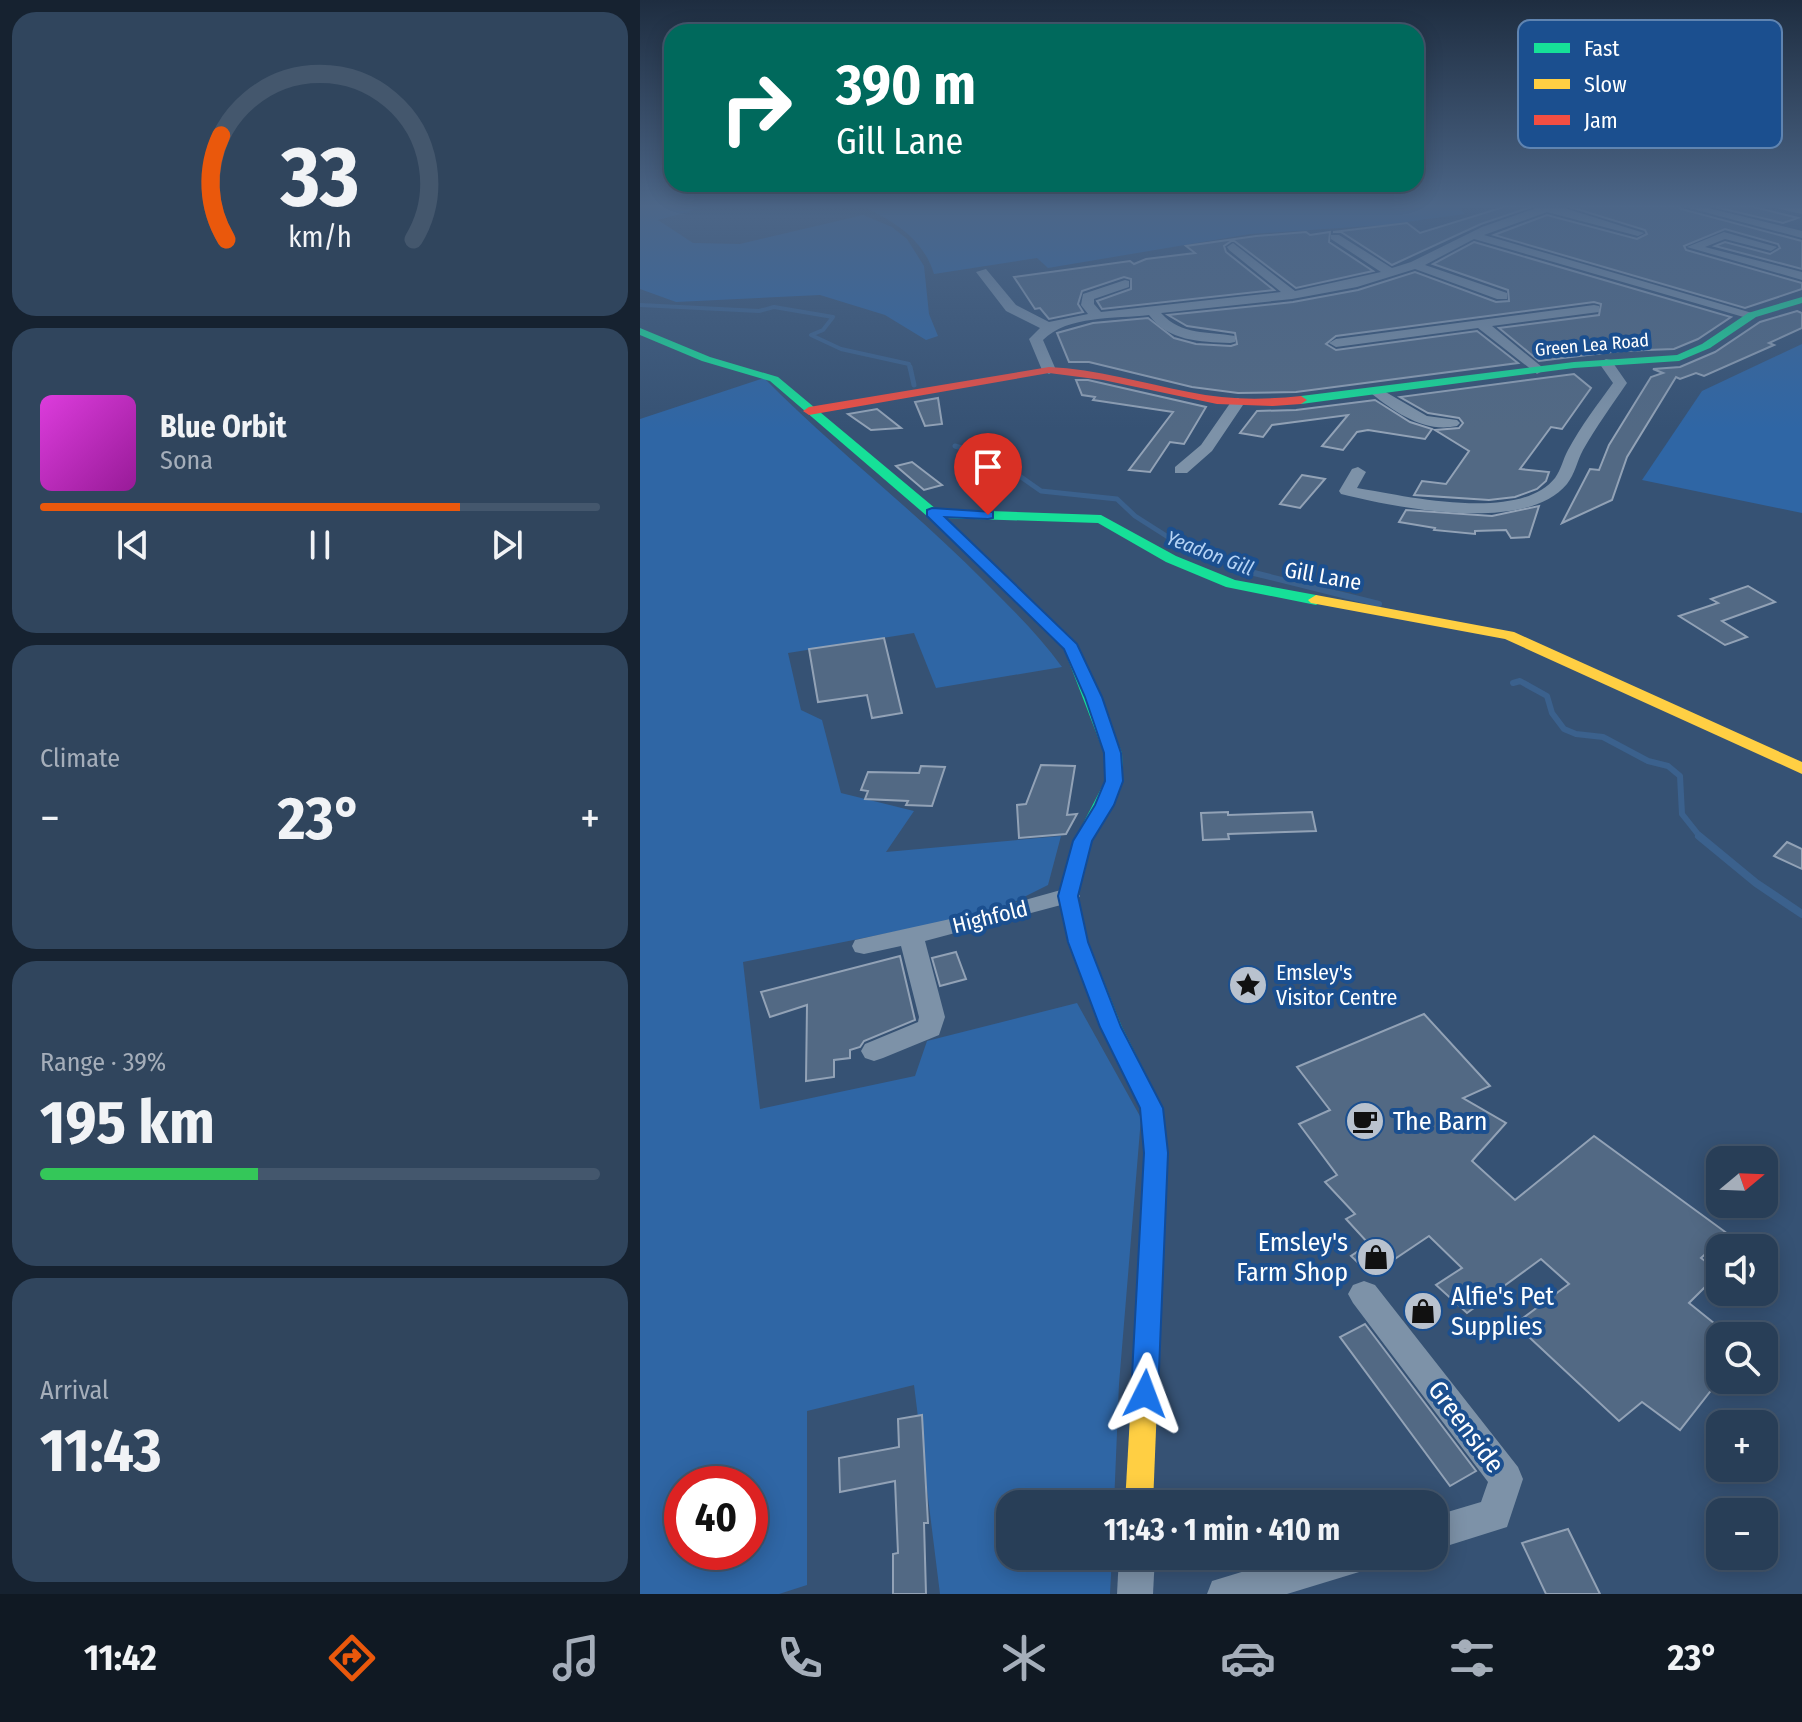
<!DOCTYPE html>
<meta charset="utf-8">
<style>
body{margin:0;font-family:"Fira Sans Condensed",sans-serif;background:#30455d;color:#f1f3f6;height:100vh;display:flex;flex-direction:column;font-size:30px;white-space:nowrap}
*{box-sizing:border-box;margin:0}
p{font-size:26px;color:#a5aeba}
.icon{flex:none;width:44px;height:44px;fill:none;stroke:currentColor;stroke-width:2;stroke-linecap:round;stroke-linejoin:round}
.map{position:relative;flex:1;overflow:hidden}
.side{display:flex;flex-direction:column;gap:12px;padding:12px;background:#162230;width:640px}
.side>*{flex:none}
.top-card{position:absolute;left:24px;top:24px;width:760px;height:168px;border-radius:24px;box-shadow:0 4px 20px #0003,0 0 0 2px #44576d;background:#00695c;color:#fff;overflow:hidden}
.needle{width:52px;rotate:71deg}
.tools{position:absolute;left:1066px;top:1146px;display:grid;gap:16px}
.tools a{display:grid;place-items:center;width:72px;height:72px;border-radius:16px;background:#283e57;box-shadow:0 4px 20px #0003,0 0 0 2px #44576d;font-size:40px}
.speed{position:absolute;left:24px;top:1466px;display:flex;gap:16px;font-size:40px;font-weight:700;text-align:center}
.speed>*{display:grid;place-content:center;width:104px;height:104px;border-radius:50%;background:#283e57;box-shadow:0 4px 20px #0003,0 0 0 2px #44576d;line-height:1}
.speed .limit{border:12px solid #d22;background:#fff;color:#111}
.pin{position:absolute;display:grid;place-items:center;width:68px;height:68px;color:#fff;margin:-82px -34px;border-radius:50% 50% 50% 0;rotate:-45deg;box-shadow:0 0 8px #0007}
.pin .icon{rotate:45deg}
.me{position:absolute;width:88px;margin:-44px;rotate:3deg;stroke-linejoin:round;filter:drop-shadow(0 0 6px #0008)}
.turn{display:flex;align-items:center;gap:28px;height:168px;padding:0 40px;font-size:36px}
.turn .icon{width:104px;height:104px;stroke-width:2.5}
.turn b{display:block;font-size:56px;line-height:68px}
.big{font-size:60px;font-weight:700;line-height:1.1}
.side .widget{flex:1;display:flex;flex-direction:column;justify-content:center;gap:12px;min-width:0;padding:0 28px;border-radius:24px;background:#30455d}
.side .dial{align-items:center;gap:0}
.dial svg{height:208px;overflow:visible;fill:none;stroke:#44576d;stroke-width:7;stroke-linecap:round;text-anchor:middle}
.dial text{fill:#f1f3f6;stroke:none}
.song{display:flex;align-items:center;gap:24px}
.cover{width:96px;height:96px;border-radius:12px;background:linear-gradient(135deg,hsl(300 70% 55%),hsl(300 70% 35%))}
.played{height:8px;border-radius:4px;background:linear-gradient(90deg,#ea580c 75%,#44576d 75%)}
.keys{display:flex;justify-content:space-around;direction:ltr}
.heat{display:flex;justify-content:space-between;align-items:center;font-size:44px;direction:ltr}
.charge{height:12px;border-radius:6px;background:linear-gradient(90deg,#34c759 39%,#44576d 0)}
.trip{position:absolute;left:356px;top:1490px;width:452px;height:80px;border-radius:24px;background:#283e57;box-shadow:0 4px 20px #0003,0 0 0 2px #44576d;font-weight:700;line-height:80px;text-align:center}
.tab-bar{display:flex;height:128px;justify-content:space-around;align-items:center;background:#101923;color:#a5aeba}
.tab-bar .icon{width:56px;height:56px}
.tab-bar .selected{color:#ea580c}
.tab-bar b{font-size:36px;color:#f1f3f6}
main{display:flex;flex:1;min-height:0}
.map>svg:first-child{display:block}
.green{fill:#2f66a5;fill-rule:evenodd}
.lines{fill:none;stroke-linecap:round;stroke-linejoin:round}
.stream-far3{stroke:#3b618d;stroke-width:4}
.stream-far2{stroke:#3b618d;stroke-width:5}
.stream-far1{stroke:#3b618d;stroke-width:6}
.stream{stroke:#3b618d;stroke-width:8}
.building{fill:#526984;stroke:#92a2b6;stroke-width:2}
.street{fill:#7d92a8;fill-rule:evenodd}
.fast{fill:#16e098;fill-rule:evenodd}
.slow{fill:#ffcf43;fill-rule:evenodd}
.jam{fill:#f24e42;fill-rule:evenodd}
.route{fill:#1a73e8;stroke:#114b97;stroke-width:2}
.labels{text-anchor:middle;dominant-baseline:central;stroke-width:8;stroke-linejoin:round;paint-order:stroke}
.far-street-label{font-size:18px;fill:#fff;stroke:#1b4f8f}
.far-water-label{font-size:20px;font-style:italic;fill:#b5d3f5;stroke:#1b4f8f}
.street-label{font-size:22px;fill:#fff;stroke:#1b4f8f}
.poi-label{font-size:22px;fill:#fff;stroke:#1b4f8f;text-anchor:start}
.near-poi-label{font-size:26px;fill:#fff;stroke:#1b4f8f;text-anchor:start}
.near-street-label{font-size:26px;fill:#fff;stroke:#1b4f8f}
.key{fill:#1b4f8f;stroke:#5f84b1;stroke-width:2}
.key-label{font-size:22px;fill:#fff}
</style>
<main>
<section class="side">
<div class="widget dial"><svg viewBox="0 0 100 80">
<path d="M14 69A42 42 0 1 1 86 69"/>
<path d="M14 69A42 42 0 0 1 12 29" stroke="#ea580c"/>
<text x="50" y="56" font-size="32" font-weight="700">33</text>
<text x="50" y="72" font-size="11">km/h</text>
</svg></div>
<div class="widget">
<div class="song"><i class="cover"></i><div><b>Blue Orbit</b><p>Sona</p></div></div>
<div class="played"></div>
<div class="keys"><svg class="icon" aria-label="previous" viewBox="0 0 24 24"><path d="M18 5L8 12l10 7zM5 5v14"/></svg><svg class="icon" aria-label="pause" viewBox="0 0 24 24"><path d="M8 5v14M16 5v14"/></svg><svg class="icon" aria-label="next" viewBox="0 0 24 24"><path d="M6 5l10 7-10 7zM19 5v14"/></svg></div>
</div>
<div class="widget"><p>Climate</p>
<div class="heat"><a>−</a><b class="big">23°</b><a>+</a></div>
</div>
<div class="widget"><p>Range · 39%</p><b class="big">195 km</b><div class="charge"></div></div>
<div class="widget"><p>Arrival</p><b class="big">11:43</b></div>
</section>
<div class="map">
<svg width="1162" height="1594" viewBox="0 0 1162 1594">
<rect width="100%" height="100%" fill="#365274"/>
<g class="green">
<path d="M0 206H70L18 220 53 243 100 244 223 215 252 227 267 239 284 266 289 314 298 336 286 340 245 315 180 295 36 302 0 289Z"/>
<path d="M223 206H817L825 214 744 225 610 234 408 268 397 258 294 274C283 238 254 222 223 206Z"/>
<path d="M1162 344V513L1002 480 1062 391Z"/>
<path d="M124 378C194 449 274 510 344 581 372 609 399 635 422 667L296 688 274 633 148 653 161 710 182 720 201 793 274 811 246 852 421 836 408 885 354 912 103 962 120 1109 275 1076 287 1041 437 1003 501 1118 479 1384 474 1504H370V1556H472L470 1594H300L274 1385 167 1411V1585L139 1594H0V419ZM42 1484H110V1552H42Z"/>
</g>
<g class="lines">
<path class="stream-far3" d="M0 305 119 311 134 307 193 317 183 330 171 335 201 349 269 364 270 369"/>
<g class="stream-far2">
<path d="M270 367 274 385"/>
<path d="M315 446 354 458 401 491 477 499 495 516 539 544 621 575"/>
</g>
<g class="stream-far1">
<path d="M614 573 739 604"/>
<path d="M873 683 880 681 907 696 912 713 924 729 936 734 963 737 1008 761 1028 766 1040 776 1042 814 1061 838"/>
</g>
<path class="stream" d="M1059 836 1116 883 1162 914"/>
</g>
<g class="building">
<path d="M867 206H894L841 224 752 265 701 232H693L767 223 780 233Z"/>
<path d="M927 206H1039L1041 209 1162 241V269L1075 246 1085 242 1130 254 1140 248 1138 244 1085 229 1044 246 1046 250 1162 283V289L1105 308 854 235 907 215 997 239 1007 234 1005 230Z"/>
<path d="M1071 206H1110L1158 218 1143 223Z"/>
<path d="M666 232 670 235 690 232 689 242 733 271 656 288 593 240 584 246 586 252 634 290 462 309 457 301 491 289V279L484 277 442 291 438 304 443 312 409 319 400 308 395 309 374 277 490 261 494 264 506 259 555 253 546 246 616 236Z"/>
<path d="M834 242 1091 317 1058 339 1034 349 980 351 899 361 859 328 959 315 961 304 954 302 696 336 686 344 696 350 837 331 878 363 656 392 598 393 552 387 449 362H429L417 333 453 323 508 318 534 338 556 344 591 346 597 344 595 333 547 326 528 315 653 302 718 290 775 272 856 302 869 301 868 290 793 264Z"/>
<path d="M1157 311 1162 313V328L1129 343 1134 345 1064 376 1056 373 1040 379 1036 377 987 457 972 500 922 523 950 469 959 470 969 445 1011 377 1023 373 1013 369 1040 367 1075 352 1120 322Z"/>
<path d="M934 374 951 388 922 429 911 427 880 469 909 472 906 481 897 489 875 497 849 500 774 495 782 481 806 484 829 451 795 430 819 428 823 423 819 418 788 413 760 397Z"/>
<path d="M436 380H448L566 407 544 444 530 442 510 472 489 470 533 412 453 400 455 397 442 395Z"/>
<path d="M298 398 302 424 285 426 275 402Z"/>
<path d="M735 400 770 422 792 429 785 439 728 430 717 432 703 450 682 446 708 415 632 425 623 437 600 433 617 411 656 410Z"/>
<path d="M237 409 261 428 231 430 208 414Z"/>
<path d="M272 462 302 485 284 490 256 466Z"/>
<path d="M662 475 685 479 660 508 640 504Z"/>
<path d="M899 506 889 537 871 538 866 530 835 531V534L794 530 795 528 759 522 766 510 852 516Z"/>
<path d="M1108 586 1135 602 1082 621 1107 637 1085 645 1039 616 1078 603 1071 599Z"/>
<path d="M244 638 262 713 232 718 227 695 178 702 169 649Z"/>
<path d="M401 765 435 766 427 815 437 814 426 834 379 838 377 805 386 804Z"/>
<path d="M281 766 305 767 292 806 266 805 268 801 225 799 228 791 221 790 228 772 279 773Z"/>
<path d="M588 812V815L672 812 676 831 588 834 589 839 563 840 561 813Z"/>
<path d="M1147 842 1162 849V869L1134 856Z"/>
<path d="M316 952 326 979 300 986 292 958Z"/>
<path d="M260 956 275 1020 224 1041 220 1047 210 1050V1058L194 1060V1077L166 1081 167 1005 130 1017 121 992Z"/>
<path d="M784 1014 850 1086 823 1098 866 1123 832 1161 875 1200 954 1136 1088 1234 1061 1258 1080 1272 1049 1303 1080 1328V1379L1040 1430 1002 1402 979 1421 875 1324 929 1284 901 1259 827 1313 796 1285 822 1268 789 1236 731 1275 711 1256 729 1244 706 1219 715 1214 685 1182 697 1175 659 1124 690 1110 657 1067Z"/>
<path d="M725 1324 836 1471 810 1486 700 1337Z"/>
<path d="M282 1415 288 1523H284L286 1594H253V1554L258 1553 255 1481 200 1492 199 1458 259 1447 258 1419Z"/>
<path d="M928 1529 960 1594H906L882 1543Z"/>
</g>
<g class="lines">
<g class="street">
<path d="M902 206H918L1004 233 998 236 907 212 844 235 1119 315 1107 318 834 239 785 265 867 293V299H857L775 269 717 287 652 299 521 313C542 336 567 331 595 336V342L590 343C560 342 528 341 509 315 475 319 428 315 403 340L416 370 409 374 402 370 389 339 400 328 366 311 336 272 346 269 376 305 409 322 448 314 441 305 443 294 485 280 489 281V287L454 299V304L461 312 641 292 589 250 587 247 593 243 655 291 741 272 691 239V235H699L752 268 771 262 842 227Z"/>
<path d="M1042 206H1060L1162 231V238Z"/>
<path d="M1133 206 1162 208V214L1135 208Z"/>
<path d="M1084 232 1137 247 1131 251 1085 239 1065 247 1162 272V280L1047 247Z"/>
<path d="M954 305 959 306V312L852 326 902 367 904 370 897 374 838 328 696 347 689 343 696 339Z"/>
<path d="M966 359 971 360 987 383C972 405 956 427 943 450 937 461 935 474 927 484 886 534 757 508 701 494L699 491 712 469 718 467 726 472 717 488C766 496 879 523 915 478 921 470 923 459 928 450 941 426 957 405 973 383L959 363Z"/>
<path d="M737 387 787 416 817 420 820 423 817 426C785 433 756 413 732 394V388Z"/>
<path d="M598 398 605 402 572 451 547 473H535V467L561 445 593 399Z"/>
<path d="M428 888 436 891 440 896 436 901 285 941 305 1017 299 1035 243 1058 234 1061 225 1058 221 1051 225 1044 278 1022 279 1017 261 946 224 954 215 952 212 946 215 940 342 912Z"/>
<path d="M724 1281 735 1285 878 1467 883 1479 867 1527 794 1550V1516L841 1502 848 1482 713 1303 708 1294 713 1285Z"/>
<path d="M479 1556H515L513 1594H477Z"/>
<path d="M654 1556H734L729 1569 647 1594H567L572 1581Z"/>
</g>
<g class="fast">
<path d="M1162 297V303L1116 317 1070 348 1039 361 934 368 661 404 655 400 661 396 934 362 1037 355 1062 344 1108 313Z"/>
<path d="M0 328 70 357 138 377 296 509 461 515 536 556 595 580 676 595 684 600 676 605 586 587 526 562 458 523 305 518 437 644 482 753 483 781 452 841 438 896 448 942 482 1027 523 1108 528 1153 523 1258 520 1265 511 1268 502 1265 499 1258 504 1153 501 1108 460 1027 428 942 418 896 434 841 465 781 464 753 424 649 287 516 130 381 62 361 0 335Z"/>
</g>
<g class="slow">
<path d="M676 595 874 632 1162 762V774L865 639 671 603 668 600Z"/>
<path d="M511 1248 520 1251 523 1258 513 1504H485L499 1258 502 1251Z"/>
</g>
<path class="jam" d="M409 367C457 369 502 383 549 392 586 400 624 400 661 396L667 400 661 404 633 406 577 404 463 380 409 373 169 415 163 411 169 407Z"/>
</g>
<linearGradient id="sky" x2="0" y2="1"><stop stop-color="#1e2d40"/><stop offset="0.48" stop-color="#4c6688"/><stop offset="1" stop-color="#4c6688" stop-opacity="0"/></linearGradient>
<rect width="1162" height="429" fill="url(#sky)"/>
<path class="route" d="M292 508 353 512V518L348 519 305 517 437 644 462 697 481 753 483 781 474 805 452 841 438 896 448 942 481 1027 523 1108 528 1153 518 1394 514 1403 505 1407 495 1403 491 1394 504 1153 500 1108 460 1027 428 942 418 896 433 841 455 805 465 781 464 753 445 697 424 649 287 516V510Z"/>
<defs>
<g id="sight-disc" transform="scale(2)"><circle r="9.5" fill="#b9c2ce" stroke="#1b4f8f"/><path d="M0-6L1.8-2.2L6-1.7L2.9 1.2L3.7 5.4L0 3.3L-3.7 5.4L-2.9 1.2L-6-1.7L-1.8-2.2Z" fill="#111"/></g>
<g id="cafe-disc" transform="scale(2)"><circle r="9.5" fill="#b9c2ce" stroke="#1b4f8f"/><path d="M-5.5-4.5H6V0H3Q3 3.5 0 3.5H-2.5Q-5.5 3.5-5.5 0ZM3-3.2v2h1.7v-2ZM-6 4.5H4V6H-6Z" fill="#111"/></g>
<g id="shop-disc" transform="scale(2)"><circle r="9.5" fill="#b9c2ce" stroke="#1b4f8f"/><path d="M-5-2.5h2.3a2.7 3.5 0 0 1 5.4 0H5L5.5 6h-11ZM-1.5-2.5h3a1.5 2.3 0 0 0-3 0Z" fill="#111"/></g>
</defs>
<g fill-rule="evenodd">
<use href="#sight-disc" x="608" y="985"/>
<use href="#cafe-disc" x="725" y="1121"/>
<use href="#shop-disc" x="736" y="1257"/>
<use href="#shop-disc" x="783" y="1311"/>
</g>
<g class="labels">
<g class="far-street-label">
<text transform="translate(952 345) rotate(-5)">Green Lea Road</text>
</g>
<g class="far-water-label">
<text transform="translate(570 553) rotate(21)">Yeadon Gill</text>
</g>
<g class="street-label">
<text transform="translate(683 576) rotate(10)">Gill Lane</text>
<text transform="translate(350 917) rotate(-14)">Highfold</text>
</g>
<g class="poi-label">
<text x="636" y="972">Emsley's<tspan x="636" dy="25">Visitor Centre</tspan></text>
</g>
<g class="near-poi-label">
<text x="753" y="1121">The Barn</text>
<text x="708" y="1242" text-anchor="end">Emsley's<tspan x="708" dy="30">Farm Shop</tspan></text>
<text x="811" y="1296">Alfie's Pet<tspan x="811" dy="30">Supplies</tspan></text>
</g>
<g class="near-street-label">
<text transform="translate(826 1427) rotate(53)">Greenside</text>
</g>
</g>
<rect x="878" y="20" width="264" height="128" rx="12" class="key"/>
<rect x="894" y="43" width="36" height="10" fill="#16e098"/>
<rect x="894" y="79" width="36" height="10" fill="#ffcf43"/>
<rect x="894" y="115" width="36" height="10" fill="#f24e42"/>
<g class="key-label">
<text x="944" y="56">Fast</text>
<text x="944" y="92">Slow</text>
<text x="944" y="128">Jam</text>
</g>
</svg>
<div class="tools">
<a><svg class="needle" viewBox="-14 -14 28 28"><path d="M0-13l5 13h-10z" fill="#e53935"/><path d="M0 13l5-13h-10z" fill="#a5aeba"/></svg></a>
<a><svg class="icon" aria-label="sound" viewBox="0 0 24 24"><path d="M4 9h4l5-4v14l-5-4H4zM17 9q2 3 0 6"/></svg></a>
<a><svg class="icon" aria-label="search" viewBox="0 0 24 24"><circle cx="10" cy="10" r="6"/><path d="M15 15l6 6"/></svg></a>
<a>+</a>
<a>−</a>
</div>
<div class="speed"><div class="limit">40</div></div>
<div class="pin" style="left:348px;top:515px;background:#d93025"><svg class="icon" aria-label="arrive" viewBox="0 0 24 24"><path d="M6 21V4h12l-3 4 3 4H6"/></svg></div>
<svg class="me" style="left:505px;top:1394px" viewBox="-20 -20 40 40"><path d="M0-17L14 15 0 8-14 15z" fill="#1a73e8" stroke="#fff" stroke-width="4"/></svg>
<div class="trip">11:43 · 1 min · 410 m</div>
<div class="top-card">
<div class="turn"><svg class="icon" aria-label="right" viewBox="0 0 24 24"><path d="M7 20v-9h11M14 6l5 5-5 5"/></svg><div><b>390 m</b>Gill Lane</div></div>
</div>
</div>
</main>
<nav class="tab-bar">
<b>11:42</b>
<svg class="icon selected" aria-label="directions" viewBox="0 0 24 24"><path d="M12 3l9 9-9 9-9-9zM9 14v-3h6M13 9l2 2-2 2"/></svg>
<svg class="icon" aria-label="music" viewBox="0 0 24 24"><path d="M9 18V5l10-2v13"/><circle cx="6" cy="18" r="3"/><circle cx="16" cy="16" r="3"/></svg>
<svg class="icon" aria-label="phone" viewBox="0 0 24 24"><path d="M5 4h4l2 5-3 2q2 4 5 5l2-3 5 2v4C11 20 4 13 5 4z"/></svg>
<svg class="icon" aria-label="climate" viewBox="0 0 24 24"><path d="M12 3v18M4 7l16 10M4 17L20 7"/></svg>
<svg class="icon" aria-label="car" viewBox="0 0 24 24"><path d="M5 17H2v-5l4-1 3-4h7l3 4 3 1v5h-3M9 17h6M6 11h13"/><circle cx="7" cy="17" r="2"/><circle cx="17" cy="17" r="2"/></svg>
<svg class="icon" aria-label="filters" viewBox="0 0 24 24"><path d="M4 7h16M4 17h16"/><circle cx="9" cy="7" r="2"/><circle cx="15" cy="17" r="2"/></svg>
<b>23°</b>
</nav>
